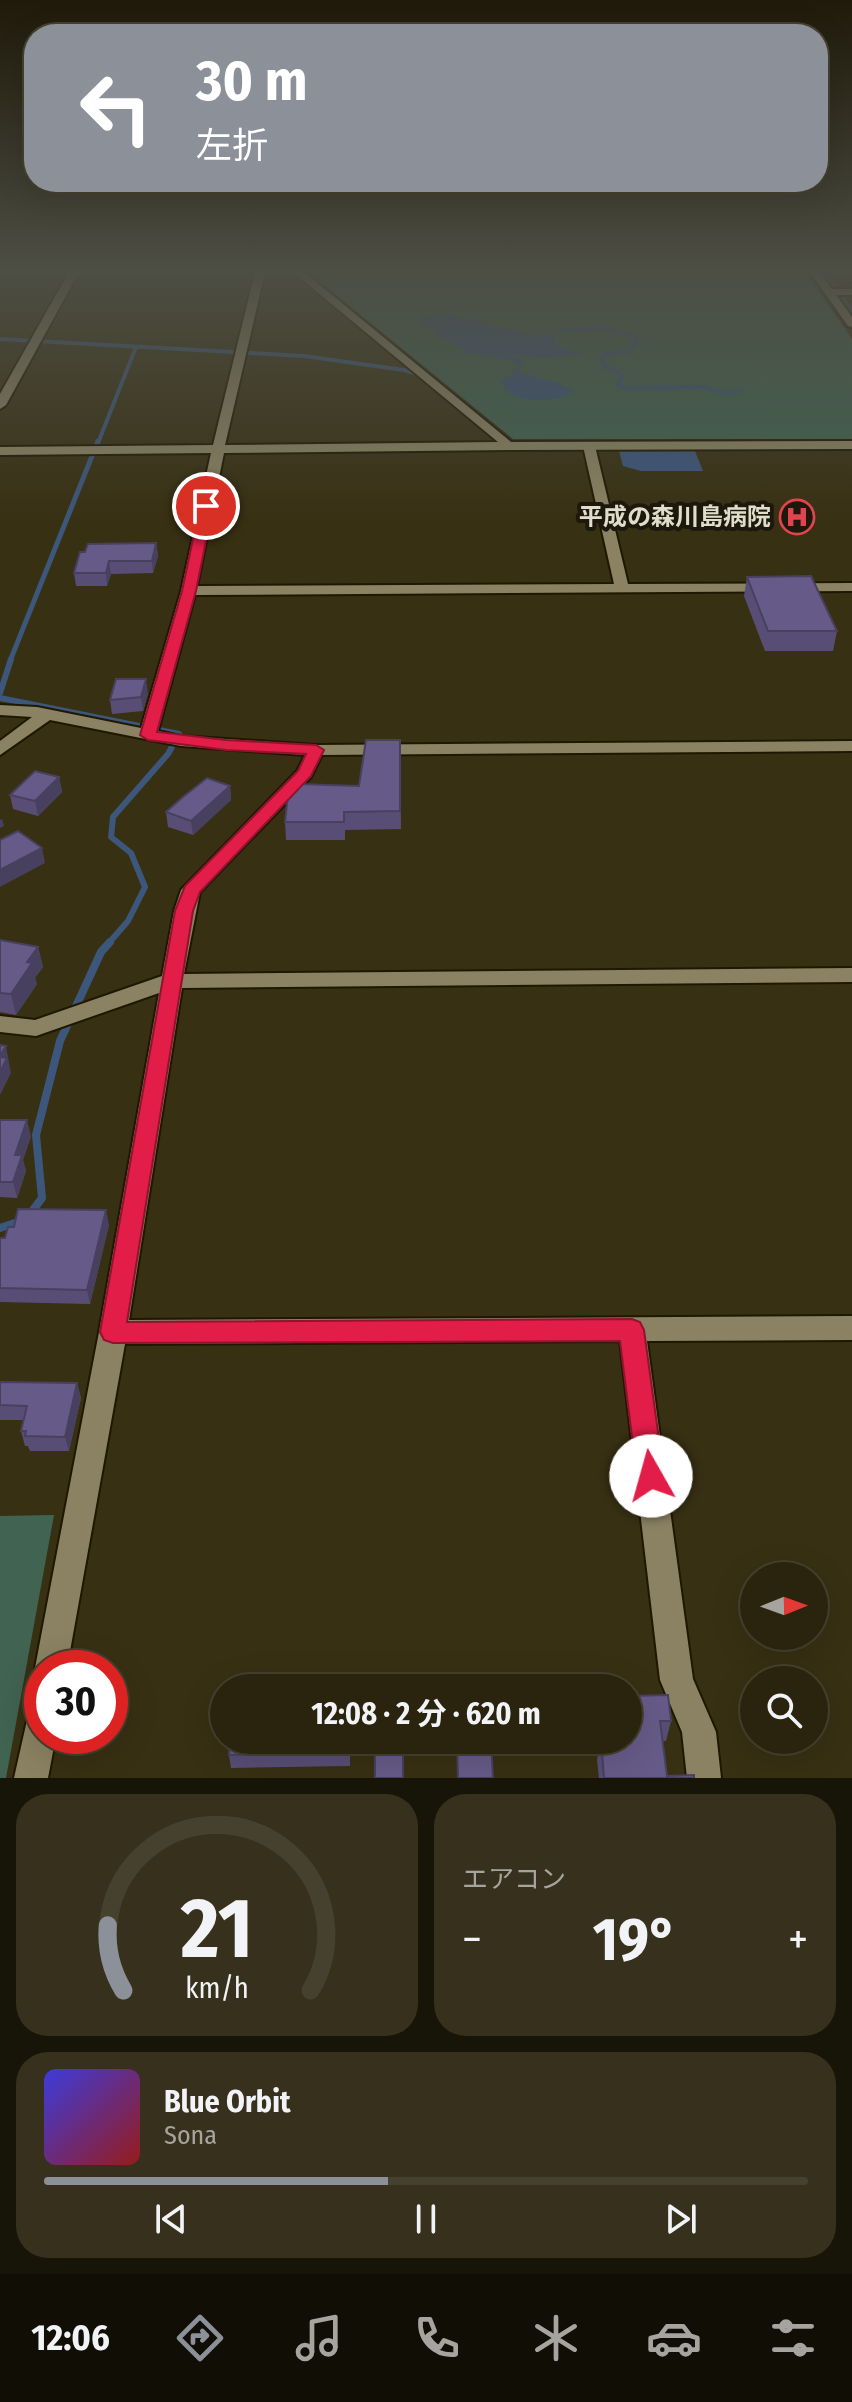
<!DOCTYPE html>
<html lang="ja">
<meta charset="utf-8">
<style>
body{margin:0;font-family:"Fira Sans Condensed","Noto Sans JP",sans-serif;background:#36301c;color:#f1f3f6;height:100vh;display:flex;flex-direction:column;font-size:30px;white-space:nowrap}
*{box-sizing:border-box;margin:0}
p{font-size:26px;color:#a5a49e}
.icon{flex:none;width:44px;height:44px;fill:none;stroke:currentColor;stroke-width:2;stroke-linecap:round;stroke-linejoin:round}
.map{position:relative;height:1778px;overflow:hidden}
.panel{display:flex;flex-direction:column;gap:16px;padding:16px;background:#171408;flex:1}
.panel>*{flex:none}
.guide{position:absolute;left:24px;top:24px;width:804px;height:168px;border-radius:32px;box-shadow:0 8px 32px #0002,0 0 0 2px #46412e;background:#8c9099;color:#fff;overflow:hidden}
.needle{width:52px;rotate:89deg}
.fabs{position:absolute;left:740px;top:1562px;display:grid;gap:16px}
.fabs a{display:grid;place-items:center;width:88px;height:88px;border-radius:50%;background:#2a240e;box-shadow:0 8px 32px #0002,0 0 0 2px #46412e;font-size:40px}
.speed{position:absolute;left:24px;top:1650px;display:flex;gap:16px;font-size:40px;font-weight:700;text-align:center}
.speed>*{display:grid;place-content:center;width:104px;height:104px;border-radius:50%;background:#2a240e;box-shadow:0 8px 32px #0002,0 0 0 2px #46412e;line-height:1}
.speed .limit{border:12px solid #d22;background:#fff;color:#111}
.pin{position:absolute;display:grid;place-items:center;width:68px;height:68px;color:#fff;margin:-34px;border:4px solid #fff;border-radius:50%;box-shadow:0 2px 8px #0007}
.me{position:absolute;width:88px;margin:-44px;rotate:353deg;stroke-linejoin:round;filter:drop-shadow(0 0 6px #0008)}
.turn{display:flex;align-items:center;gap:28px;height:168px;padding:0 40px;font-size:36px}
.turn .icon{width:104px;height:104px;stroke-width:2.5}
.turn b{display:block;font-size:56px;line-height:68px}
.big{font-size:60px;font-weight:700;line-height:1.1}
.panel .tile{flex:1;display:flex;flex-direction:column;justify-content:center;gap:12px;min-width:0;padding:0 28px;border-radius:32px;background:#36301c}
.panel .dial{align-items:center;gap:0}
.dial svg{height:208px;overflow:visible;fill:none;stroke:#46412e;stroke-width:7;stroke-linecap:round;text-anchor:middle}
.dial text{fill:#f1f3f6;stroke:none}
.song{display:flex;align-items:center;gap:24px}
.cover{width:96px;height:96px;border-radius:12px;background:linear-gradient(135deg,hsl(240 70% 55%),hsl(0 70% 35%))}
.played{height:8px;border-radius:4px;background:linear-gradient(90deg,#8c9099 45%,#46412e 45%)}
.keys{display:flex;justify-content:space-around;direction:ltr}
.heat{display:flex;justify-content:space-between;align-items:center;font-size:44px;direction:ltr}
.panel .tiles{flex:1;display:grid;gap:16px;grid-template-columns:1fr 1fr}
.tile:last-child{grid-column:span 2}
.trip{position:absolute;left:210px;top:1674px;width:432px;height:80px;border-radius:40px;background:#2a240e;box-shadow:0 8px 32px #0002,0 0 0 2px #46412e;font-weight:700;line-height:80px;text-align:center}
.tabs{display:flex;height:128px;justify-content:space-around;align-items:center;background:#110e06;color:#a5a49e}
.tabs .icon{width:56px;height:56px}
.tabs .active{color:#8c9099}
.tabs b{font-size:36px;color:#f1f3f6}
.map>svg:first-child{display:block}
.green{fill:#416352}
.water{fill:#3c567c}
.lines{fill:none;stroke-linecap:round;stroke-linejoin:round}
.stream-far3{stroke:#3c567c;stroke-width:4}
.stream-far2{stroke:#3c567c;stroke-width:5}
.stream-far1{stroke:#3c567c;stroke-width:6}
.stream{stroke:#3c567c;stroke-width:8}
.minor-casing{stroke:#1f1800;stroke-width:4}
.tertiary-casing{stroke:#1f1800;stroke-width:4}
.minor{fill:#8b8263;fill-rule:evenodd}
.tertiary{fill:#8b8263;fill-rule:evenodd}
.wall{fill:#584e75}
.shaded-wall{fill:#47405f}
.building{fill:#665b88;stroke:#47405f;stroke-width:2}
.route{fill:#e11d48;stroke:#92132f;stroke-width:2}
.labels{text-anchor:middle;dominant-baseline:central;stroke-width:8;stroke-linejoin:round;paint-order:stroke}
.far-poi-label{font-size:24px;font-weight:bold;fill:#e1ddcc;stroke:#1c190c;text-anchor:end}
</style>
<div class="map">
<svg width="852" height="1778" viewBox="0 0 852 1778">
<rect width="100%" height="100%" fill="#383013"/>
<g class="green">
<path d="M308 272H805L852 339V439H513Z"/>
<path d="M54 1515 6 1778H0V1516Z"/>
</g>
<g class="water">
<path d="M444 313 532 335 557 334 553 339 556 345 584 355C569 354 556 358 542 358 530 358 520 352 508 355L525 360 518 363C499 358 479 352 460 354L465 351 463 348 431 334 437 332 438 328 423 327 421 323V316Z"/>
<path d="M515 372 556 382 575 392C555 403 511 406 501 382Z"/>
<path d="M619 451H695L703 471H641L623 466Z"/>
</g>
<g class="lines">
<g class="stream-far3">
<path d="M824 272 852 311"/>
<path d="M563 330 603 327 635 337 637 343 627 351 601 355 605 366 623 375 618 385 624 388 705 387 722 393 741 391"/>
<path d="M0 339 304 356 404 370 424 376"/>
<path d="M514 360 520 361 517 372"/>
<path d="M98 443 136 347"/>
</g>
<path class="stream-far2" d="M10 661 98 441"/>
<g class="stream-far1">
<path d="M0 693 11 659"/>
<path d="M0 698 179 734 168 754 113 817 111 837 131 853 145 887 128 921 108 944"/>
</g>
<g class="stream">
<path d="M30 1214 42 1198 36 1135 60 1041 101 952 110 942"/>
<path d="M0 1228 21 1221"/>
</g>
<g class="minor-casing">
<g id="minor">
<path d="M69 272H79L6 405 0 409V394Z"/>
<path d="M255 272H265L225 445 498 442 293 272H304L516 446 510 450 224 453 197 586 614 584 583 446 589 442 595 446 628 584 852 583V591L195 595 158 731 181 736 316 745 852 741V751L322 755 311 777 200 892 184 974 852 968V982L182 988 129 1320 852 1316V1340L647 1341 693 1679 716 1732 721 1778H687L682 1732 660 1680 620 1341 125 1344 67 1668H42V1681L35 1668 99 1332 159 993 36 1036 0 1032V1016L35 1020 162 976 174 911 181 890 297 771 305 755 181 746 50 720 0 755V741L32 717 0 715V705L37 707 141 728 181 591 211 453 0 455V447L213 445Z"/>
<path d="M852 289V295H829L824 292 829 289Z"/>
<path d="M42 1702V1736H56L48 1778H14L30 1707Z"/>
</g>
</g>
<g class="tertiary-casing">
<g id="tertiary">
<path d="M810 272H820L852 317V327L848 326Z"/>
<path d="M852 441V449L510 450 504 446 510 442Z"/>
</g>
</g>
<use href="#minor" class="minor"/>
<use href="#tertiary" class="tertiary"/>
</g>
<g class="wall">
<path d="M156 543 158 556 153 573 111 574 107 586H76L74 573Z"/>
<path d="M747 577 837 631 833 651H765L744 596Z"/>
<path d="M148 693 143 711 112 714 110 700Z"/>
<path d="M400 740 401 829 345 830V840H286L285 822 359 786Z"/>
<path d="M59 777 62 792 38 816 13 809 10 795Z"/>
<path d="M230 786 231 800 193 835 168 827 166 812Z"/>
<path d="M0 940 38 947 43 967 35 978 37 984 16 1015 0 1012Z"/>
<path d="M0 1120 31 1136 23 1160 26 1171 17 1198 0 1197Z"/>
<path d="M109 1225 90 1304 0 1302V1238Z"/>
<path d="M0 1382 77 1383 81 1398 69 1451H30L28 1446H25L21 1431 24 1420H0Z"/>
<path d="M628 1696 671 1721 666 1741H663L667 1776 694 1778H599L597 1760 601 1740H628Z"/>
<path d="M230 1740H350V1766L231 1768 229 1755Z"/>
</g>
<g class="shaded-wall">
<path d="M156 543 158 556 153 573 152 561Z"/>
<path d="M109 561 111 574 107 586 106 573Z"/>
<path d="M146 679 148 693 143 711 141 697Z"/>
<path d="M59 777 62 792 38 816 35 801Z"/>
<path d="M230 786 231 800 193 835 191 821Z"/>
<path d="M2 819 4 826 0 828V820Z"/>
<path d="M42 848 45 863 0 887V870Z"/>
<path d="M38 947 43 967 35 978 37 984 16 1015 11 994 27 962Z"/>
<path d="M6 1046 11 1073 0 1095V1056Z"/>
<path d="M27 1120 31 1136 23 1160 26 1171 17 1198 13 1182 15 1155Z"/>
<path d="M106 1210 109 1225 90 1304 87 1290Z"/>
<path d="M77 1383 81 1398 69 1451 65 1437Z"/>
</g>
<g class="building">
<path d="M156 543 152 561H109L106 573H74L80 552H85L88 544Z"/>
<path d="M811 576 837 631H768L747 577Z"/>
<path d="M116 679H146L141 697 110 700Z"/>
<path d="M366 740H400V811L344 812V822H285L289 787H296L297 784 359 786Z"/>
<path d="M35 771 59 777 35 801 10 795Z"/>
<path d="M207 778 230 786 191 821 166 812 183 797Z"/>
<path d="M18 831 42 848 0 870V840Z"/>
<path d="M0 940 38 947 27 962 32 963 11 994 0 993Z"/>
<path d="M0 1045 6 1046 0 1056Z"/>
<path d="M0 1057 7 1058 0 1072Z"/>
<path d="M0 1120H27L15 1155H22L13 1182H0Z"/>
<path d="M18 1209 106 1210 87 1290 0 1288V1238H5L8 1227H14Z"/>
<path d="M0 1382 77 1383 65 1437 25 1436 26 1431H21L27 1406 0 1405Z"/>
<path d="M668 1695 671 1721H660L667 1776 694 1775V1778H604L601 1740H628V1696Z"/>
<path d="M230 1740H349L348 1752 229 1755Z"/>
<path d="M457 1740H491L493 1778H458Z"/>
<rect x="375" y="1749" width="28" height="29"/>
</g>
<linearGradient id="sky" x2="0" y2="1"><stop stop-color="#1f1a0a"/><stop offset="0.52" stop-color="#4d4e44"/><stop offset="1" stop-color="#4d4e44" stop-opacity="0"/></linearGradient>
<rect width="852" height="521" fill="url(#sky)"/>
<path class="route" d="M206 502 213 506 196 591 157 732 226 740 316 745 324 750 311 776 200 892 193 911 127 1322 632 1319 640 1322 644 1330 664 1476 660 1485 651 1488 641 1485 637 1476 620 1341 113 1343 104 1340 100 1332 175 911 185 886 298 771 306 754 226 750 148 740 140 735 182 591 200 506Z"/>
<defs>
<g id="hospital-ring" transform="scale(1.8)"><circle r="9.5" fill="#1c190c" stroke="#e0444e" stroke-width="1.5"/><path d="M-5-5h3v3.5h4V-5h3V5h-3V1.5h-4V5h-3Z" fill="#e0444e"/></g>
</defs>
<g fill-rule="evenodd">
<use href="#hospital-ring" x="797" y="517"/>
</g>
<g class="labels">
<g class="far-poi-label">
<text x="771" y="517">平成の森川島病院</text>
</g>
</g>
</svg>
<div class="fabs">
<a><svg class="needle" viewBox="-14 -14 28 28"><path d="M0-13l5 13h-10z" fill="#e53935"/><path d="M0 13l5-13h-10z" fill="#a5a49e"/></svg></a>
<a><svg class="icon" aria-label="search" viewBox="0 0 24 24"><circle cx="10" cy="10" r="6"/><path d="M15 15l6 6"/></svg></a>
</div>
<div class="speed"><div class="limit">30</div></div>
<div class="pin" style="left:206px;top:506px;background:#d93025"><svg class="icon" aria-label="arrive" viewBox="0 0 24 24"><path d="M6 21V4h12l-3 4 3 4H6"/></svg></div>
<svg class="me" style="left:651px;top:1476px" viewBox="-20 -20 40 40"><circle r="19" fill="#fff"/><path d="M0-13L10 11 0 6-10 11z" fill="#e11d48"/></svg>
<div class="trip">12:08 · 2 分 · 620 m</div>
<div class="guide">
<div class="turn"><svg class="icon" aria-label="left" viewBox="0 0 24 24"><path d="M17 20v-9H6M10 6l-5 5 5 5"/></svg><div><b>30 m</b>左折</div></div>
</div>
</div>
<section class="panel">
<div class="tiles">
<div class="tile dial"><svg viewBox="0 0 100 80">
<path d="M14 69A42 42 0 1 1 86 69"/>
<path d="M14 69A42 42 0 0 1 8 44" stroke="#8c9099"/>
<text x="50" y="56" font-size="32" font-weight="700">21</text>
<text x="50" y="72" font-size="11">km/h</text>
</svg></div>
<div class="tile"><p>エアコン</p>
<div class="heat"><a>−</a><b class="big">19°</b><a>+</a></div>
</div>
<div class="tile">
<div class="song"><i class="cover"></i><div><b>Blue Orbit</b><p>Sona</p></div></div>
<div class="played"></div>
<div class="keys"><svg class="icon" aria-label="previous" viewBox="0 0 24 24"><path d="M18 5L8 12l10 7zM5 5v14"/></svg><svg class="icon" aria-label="pause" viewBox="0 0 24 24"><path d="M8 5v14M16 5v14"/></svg><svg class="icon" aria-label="next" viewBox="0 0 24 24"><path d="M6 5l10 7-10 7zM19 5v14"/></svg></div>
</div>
</div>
</section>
<nav class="tabs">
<b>12:06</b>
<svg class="icon active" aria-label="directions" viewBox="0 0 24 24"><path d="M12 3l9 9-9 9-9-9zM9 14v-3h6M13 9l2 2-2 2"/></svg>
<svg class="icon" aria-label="music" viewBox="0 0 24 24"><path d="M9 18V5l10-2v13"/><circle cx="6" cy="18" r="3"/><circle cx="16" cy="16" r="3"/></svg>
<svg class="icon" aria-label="phone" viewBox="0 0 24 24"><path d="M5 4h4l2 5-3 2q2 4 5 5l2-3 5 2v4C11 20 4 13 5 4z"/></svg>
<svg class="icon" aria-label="climate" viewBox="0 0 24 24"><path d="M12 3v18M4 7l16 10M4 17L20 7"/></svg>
<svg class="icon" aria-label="car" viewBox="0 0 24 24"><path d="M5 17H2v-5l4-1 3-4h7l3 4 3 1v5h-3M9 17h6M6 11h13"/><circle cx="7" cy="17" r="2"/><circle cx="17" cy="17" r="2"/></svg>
<svg class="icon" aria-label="filters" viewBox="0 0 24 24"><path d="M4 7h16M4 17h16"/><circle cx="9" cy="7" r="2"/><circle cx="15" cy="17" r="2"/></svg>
</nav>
